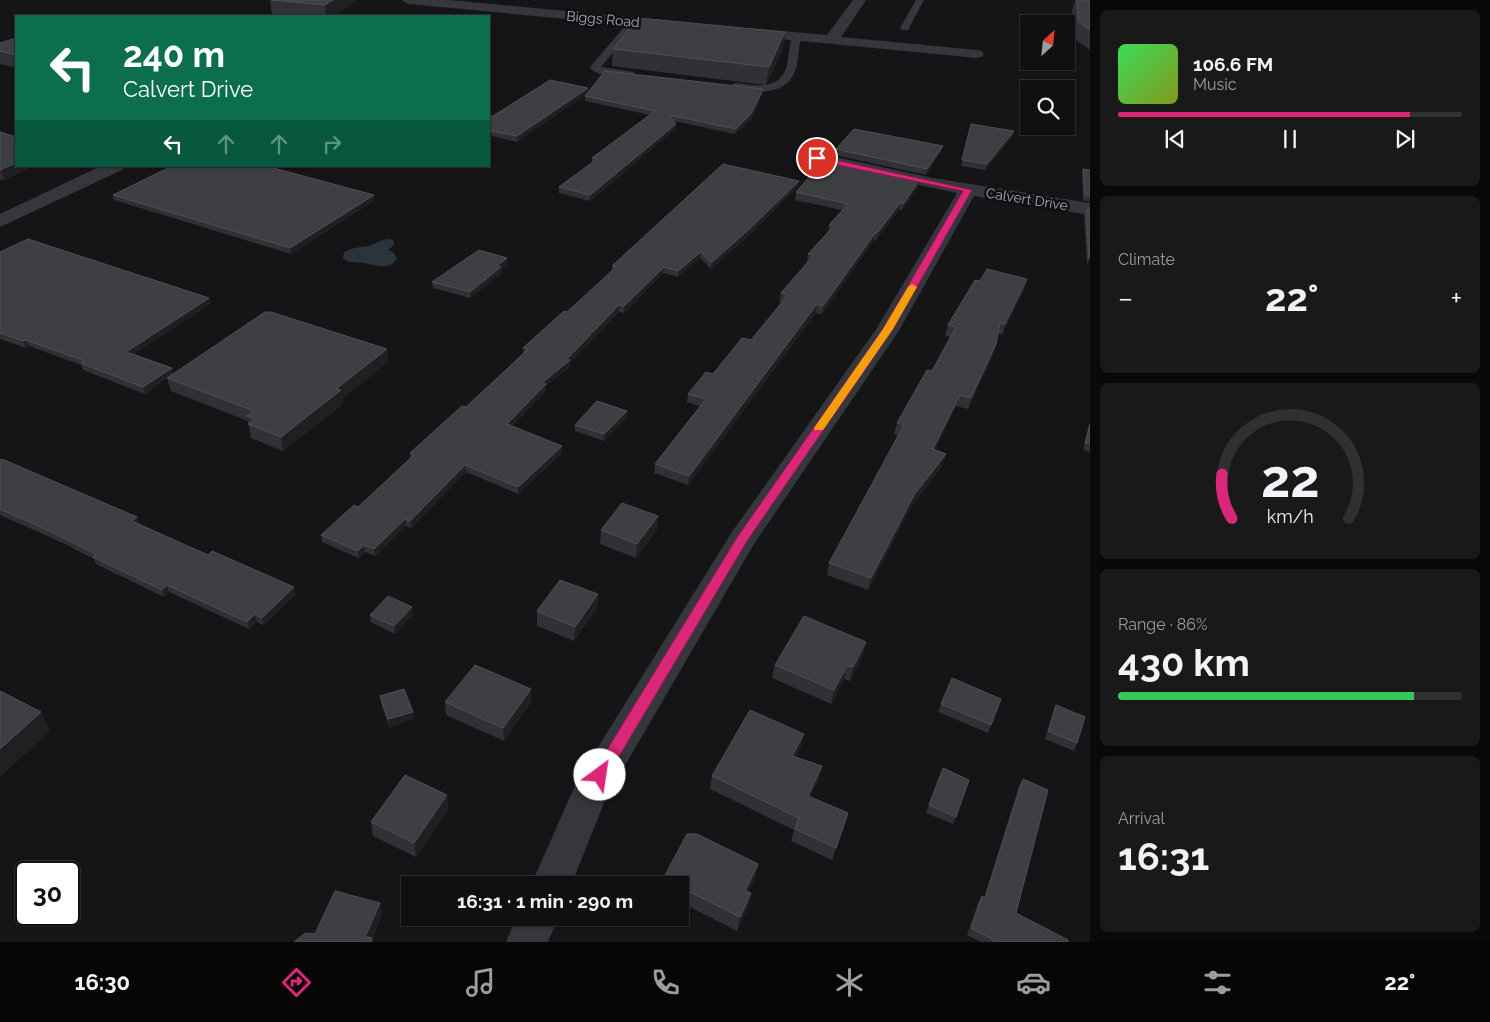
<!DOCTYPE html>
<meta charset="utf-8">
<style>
body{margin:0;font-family:Raleway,sans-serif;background:#19191a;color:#f1f3f6;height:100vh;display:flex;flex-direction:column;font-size:19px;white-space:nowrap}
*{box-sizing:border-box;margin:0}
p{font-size:16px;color:#9c9d9f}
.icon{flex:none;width:28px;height:28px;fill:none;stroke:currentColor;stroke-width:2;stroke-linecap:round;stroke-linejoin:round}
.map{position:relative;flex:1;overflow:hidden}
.panel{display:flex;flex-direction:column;gap:10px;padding:10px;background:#090909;width:400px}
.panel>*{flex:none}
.guide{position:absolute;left:15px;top:15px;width:475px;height:152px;border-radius:0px;box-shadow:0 1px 4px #0004,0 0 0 1px #303031;background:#0b6e4f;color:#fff;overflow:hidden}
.needle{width:32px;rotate:27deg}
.buttons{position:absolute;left:1020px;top:15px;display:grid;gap:10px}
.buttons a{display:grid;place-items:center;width:55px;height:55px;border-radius:0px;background:#101011;box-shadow:0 1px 4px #0004,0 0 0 1px #303031;font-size:25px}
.speed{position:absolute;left:15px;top:861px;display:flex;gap:10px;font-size:25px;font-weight:700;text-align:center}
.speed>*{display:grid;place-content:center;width:65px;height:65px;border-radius:50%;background:#101011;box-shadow:0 1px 4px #0004,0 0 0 1px #303031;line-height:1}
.speed .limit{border:2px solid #111;border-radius:8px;background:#fff;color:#111}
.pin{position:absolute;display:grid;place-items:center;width:42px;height:42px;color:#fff;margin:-21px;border:2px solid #fff;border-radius:50%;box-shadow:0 1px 5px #0007}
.me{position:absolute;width:55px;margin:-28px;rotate:31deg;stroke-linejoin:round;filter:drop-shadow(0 0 4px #0008)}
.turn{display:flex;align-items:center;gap:18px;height:105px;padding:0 25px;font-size:22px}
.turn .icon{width:65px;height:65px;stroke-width:2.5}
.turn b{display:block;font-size:35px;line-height:42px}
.lanes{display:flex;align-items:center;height:48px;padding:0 25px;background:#0003;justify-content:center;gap:25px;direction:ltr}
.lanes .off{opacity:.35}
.big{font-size:38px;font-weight:700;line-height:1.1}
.panel .tile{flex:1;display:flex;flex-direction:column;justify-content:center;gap:8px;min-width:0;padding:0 18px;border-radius:8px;background:#19191a}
.panel .dial{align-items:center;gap:0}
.dial svg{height:130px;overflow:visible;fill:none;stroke:#303031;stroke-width:7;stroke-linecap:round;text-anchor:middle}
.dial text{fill:#f1f3f6;stroke:none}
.song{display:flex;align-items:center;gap:15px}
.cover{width:60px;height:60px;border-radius:8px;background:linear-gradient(135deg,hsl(130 70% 55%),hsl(70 70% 35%))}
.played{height:5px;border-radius:2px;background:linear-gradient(90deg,#db2777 85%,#303031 85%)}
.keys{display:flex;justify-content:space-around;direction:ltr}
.heat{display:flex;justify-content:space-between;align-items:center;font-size:28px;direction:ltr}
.charge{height:8px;border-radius:4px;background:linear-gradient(90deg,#34c759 86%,#303031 0)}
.trip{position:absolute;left:401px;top:876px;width:288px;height:50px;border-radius:0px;background:#101011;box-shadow:0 1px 4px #0004,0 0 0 1px #303031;font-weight:700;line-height:50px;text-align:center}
.tab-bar{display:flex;height:80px;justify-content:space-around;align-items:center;background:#060607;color:#9c9d9f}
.tab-bar .icon{width:35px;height:35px}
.tab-bar .selected{color:#db2777}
.tab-bar b{font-size:22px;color:#f1f3f6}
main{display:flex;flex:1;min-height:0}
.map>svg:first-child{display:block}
.water{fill:#2b343b}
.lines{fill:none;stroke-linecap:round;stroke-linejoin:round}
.lane{fill:#36373c;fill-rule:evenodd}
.street{fill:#36373c;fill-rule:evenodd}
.wall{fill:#313135}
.shaded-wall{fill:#202023}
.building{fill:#3e3f43;stroke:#4e5055}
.route{fill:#db2777;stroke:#8e194d}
.slow{fill:#f59e0b}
.labels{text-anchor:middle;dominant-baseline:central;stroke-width:5;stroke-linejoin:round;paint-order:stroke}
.far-street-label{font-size:14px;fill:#a7adb7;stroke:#101012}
</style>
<main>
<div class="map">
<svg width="1090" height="942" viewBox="0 0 1090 942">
<rect width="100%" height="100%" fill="#151517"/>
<path class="water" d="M388 239 393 240 394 245 388 250 393 252 397 258C391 272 374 264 363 263 355 262 349 264 343 258L344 252C352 248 359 247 368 246 376 244 379 240 388 239Z"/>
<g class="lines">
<g class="lane">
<path d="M916 0H924L908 30H902L900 28Z"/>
<path d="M633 19 638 22 601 67 634 72 635 74 634 76C622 79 598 77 590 68L591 66 630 20Z"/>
<path d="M797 34 802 37C798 47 799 58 796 68 788 96 757 94 733 88L732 86 733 84 737 83C757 86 781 90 787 65 789 55 789 46 792 37Z"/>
</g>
<g class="street">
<path d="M402 0H449L673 21 680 25 673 29 408 4Z"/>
<path d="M853 0H866L841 37 977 50 982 51 984 54 982 57 977 58 748 36 741 32 748 28 827 35Z"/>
<path d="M817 153 933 178 1090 203V215L974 196 900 329 754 544 606 798 571 885H531L577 781 732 532 877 328 957 193 811 162 808 158 811 154Z"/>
<path d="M101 166H125L122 170 0 227V214Z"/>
<path d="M516 918H558L548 942H506Z"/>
</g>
</g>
<g class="wall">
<path d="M270 0H357L333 16H289L272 15Z"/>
<path d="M1075 0H1090V50L1073 38 1072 11Z"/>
<path d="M785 32 783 49 766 85 612 66 613 49Z"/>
<path d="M16 38V68L0 64V43Z"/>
<path d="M588 88V92L763 89 762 94 751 120 735 134 674 121 675 129 590 201 559 193V187L592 163V158L650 115 585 101V96L586 94 517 142 492 136 489 138V115L493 116Z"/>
<path d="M971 124 1012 137 985 170 961 166Z"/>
<path d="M0 132 16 166H34L4 180 0 179Z"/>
<path d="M943 146 941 151 926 175 835 155 836 149Z"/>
<path d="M1083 169 1090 170V202L1083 200 1082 175Z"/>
<path d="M798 186 744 240 711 269 700 258 678 277 663 273 624 313 619 312 570 363V367L546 386V391L512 426 562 446V453L518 494 466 472 411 528 406 526 375 556 365 552 359 558 322 542 321 535 358 507 410 458V453L466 407 523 354V348L567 312 612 271V266Z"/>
<path d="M918 187 902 210H899L876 240H874L822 314 816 313 688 485 654 473 655 464 700 406 687 402 688 394 713 374 751 340 782 302H779L781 293 808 262H807L808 254 828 232 829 225 842 210 795 200 796 192Z"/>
<path d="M113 195 375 200 291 254 114 200Z"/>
<path d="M1086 210 1090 258 1087 265 1084 216Z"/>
<path d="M0 252 209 298 210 304 134 354 172 368 173 374 387 349 388 362 342 399 343 404 283 451 251 438 248 421 171 391 167 378 145 394 83 370 81 365 29 346 26 348 0 339Z"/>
<path d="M507 258V265L501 270V274L470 298 433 288 432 282Z"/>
<path d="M1027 279 1024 289 1002 335 998 334 996 344 993 355 968 409 956 406 935 450 942 466 911 507 868 590 827 575 829 563 898 436 894 434 897 423 932 371 950 337 945 336 948 325 980 281Z"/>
<path d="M627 411 626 418 604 441 575 431V425Z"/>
<path d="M1090 422V452L1083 450Z"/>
<path d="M0 460 139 524 296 594 264 625 257 622 249 629 169 592 164 597 96 564 94 559 61 542 0 515Z"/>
<path d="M658 516 657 530 636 558 600 544 601 530Z"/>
<path d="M598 594 597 608 574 641 537 626V611Z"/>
<path d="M413 614 395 634 371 622 370 615Z"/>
<path d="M866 642 863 655 850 681 844 679 831 704 772 678 775 665Z"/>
<path d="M531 689V702L504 741 446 715 445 702Z"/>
<path d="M380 696 413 712 414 719 389 727 381 703Z"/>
<path d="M1001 699 988 733 938 712 941 704Z"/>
<path d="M1056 705 1077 743 1074 751 1045 739 1053 713Z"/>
<path d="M801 746 795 757 822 766 819 779 810 797 848 813 832 860 791 841 794 830 710 789 712 776Z"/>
<path d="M943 768 956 817 953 824 926 813Z"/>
<path d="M1023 779 1016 913 1068 942H981L967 935 978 903 982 896 984 898 1019 786Z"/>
<path d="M447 795 448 810 416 857 373 836 371 822Z"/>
<path d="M758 864 755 878 748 892 751 893 748 907 737 931 680 902V885H662L663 879Z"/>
</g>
<g class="shaded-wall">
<path d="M333 0H357L333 16H326L325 5Z"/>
<path d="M785 32 783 49 766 85 769 67Z"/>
<path d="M588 88V93L517 142V136Z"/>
<path d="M763 89 762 94 751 120 735 134 736 129Z"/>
<path d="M676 124 675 129 590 201V195Z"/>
<path d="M491 131 492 136 489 138V132Z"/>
<path d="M1014 131 1012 137 985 170 987 164Z"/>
<path d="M943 146 941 151 926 175 927 169Z"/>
<path d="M16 163V166H34L4 180 0 170Z"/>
<path d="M920 179 918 187 902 210 904 203Z"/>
<path d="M799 181 798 186 744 240 711 269V263Z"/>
<path d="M374 195 375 200 291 254 290 248Z"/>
<path d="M901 202 899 210 876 240 878 232Z"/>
<path d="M876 232 874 240 822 314 823 306Z"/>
<path d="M701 252 700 258 678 277V271Z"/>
<path d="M507 258V265L501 270V274L470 298V292L497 266Z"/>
<path d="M664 267 663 273 624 313V306Z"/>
<path d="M1027 279 1024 289 1002 335 1005 324Z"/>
<path d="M209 298 210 304 128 358 126 352Z"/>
<path d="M817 304 816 313 688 485 689 476Z"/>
<path d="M619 305V312L570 363V367L546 386V391L508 431 507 424 542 383 567 359Z"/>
<path d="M26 340 29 346 26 348 23 341Z"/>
<path d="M996 344 993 355 968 409 971 398Z"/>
<path d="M387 349 388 362 342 399 343 404 283 451 281 437 336 389Z"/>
<path d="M172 368 173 374 145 394 143 387Z"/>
<path d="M960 395 956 406 930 461 933 449Z"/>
<path d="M627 411 626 418 604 441V434Z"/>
<path d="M562 446V453L518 494V487Z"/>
<path d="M946 454 942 466 911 507 868 590 871 578 914 495Z"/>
<path d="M465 465 466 472 411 528 410 521Z"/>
<path d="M658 516 657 530 636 558 637 544Z"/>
<path d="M137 517 139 524 132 521Z"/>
<path d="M405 519 406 526 375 556 374 549Z"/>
<path d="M364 545 365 552 359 558 358 551Z"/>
<path d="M167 585 169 592 164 597 162 590Z"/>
<path d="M294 587 296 594 264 625 262 618Z"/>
<path d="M598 594 597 608 574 641 575 627Z"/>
<path d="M412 607 413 614 395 634 394 626Z"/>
<path d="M255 614 257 622 249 629 247 622Z"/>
<path d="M866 642 863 655 850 681 853 667Z"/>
<path d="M847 666 844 679 831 704 834 690Z"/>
<path d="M531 689V702L504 741 503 728Z"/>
<path d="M41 712 50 731 0 777V749Z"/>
<path d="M413 712 414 719 389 727 388 719Z"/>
<path d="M804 734 801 746 790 768 792 756Z"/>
<path d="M822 766 819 779 805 808 808 796Z"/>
<path d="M447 795 448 810 416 857 414 843Z"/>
<path d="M758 864 755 878 742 905 745 891Z"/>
<path d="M751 893 748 907 737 931 740 917Z"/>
<path d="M380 903 382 915 373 939V942H371L365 937Z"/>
</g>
<g class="building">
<path d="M272 0H333L325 5Z"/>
<path d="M1077 0H1090V30L1078 22Z"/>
<path d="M638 18 785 32 769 67 613 49Z"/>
<path d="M16 38V55L0 51V43Z"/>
<path d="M605 71 763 89 751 114 736 129 669 115 676 124 590 195 559 187 597 159 592 158 655 111 585 96Z"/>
<path d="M550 80 588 88 517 136 491 131 489 132V115L493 116Z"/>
<path d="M971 124 1014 131 987 164 962 160Z"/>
<path d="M854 129 943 146 927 169 836 149Z"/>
<path d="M0 132 16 137V163L0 170Z"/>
<path d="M825 159 920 179 904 203 901 202 878 232H876L823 306 817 304 689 476 655 464 706 399 688 394 706 372 713 374 742 338 751 340 788 295 781 293 814 255 808 254 834 226 829 225 848 204 796 192Z"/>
<path d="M723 164 799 181 745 233 711 263 701 252 678 271 664 267 624 306 619 305 567 359 570 360 542 383 546 384 507 424 562 446 518 487 465 465 410 521 405 519 374 549 364 545 358 551 321 535 354 505 358 507 414 455 410 453 462 406 466 407 507 369 528 349 523 348 564 311 567 312 616 267 612 266Z"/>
<path d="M172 166H266L374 195 290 248 113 195Z"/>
<path d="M1083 169 1090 170V196L1085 194Z"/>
<path d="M1086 210H1090V257L1089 259Z"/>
<path d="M28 239 209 298 126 352 172 368 143 387 81 363 85 361 26 340 23 341 0 333V252Z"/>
<path d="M479 250 507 258 497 266 501 267 470 292 432 282Z"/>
<path d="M987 269 1027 279 1005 324 1000 323 996 344 971 398 960 395 933 449 946 454 914 495 871 578 829 563 904 425 897 423 927 370 932 371 956 327 948 325 975 280 980 281Z"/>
<path d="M265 312H271L387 349 336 389 341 390 281 437 248 424 255 419 247 416 254 411 167 378Z"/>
<path d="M597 401 627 411 604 434 575 425Z"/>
<path d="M1090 424V444L1085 443Z"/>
<path d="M2 459 137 517 132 521 172 539 208 555 212 551 294 587 262 618 255 614 247 622 167 585 162 590 93 557 96 554 58 535 0 509V460Z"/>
<path d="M622 503 658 516 637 544 601 530Z"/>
<path d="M560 580 598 594 575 627 537 611Z"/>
<path d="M388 596 412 607 394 626 370 615Z"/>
<path d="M804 616 866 642 853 667 847 666 834 690 775 665Z"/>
<path d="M475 665 531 689 503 728 445 702Z"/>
<path d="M952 678 1001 699 991 725 941 704Z"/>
<path d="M404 689 413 712 388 719 380 696Z"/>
<path d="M0 691 41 712 0 749Z"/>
<path d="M1056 705 1085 717 1077 743 1048 731Z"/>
<path d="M750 710 804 734 792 756 822 766 808 796 848 813 836 848 795 829 799 818 712 776Z"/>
<path d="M943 768 969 780 956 817 929 805Z"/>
<path d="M405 775 447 795 414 843 371 822Z"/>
<path d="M1023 779 1048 790 1016 913 1068 940V942H993L994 940 971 928 982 896 985 898Z"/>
<path d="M687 834H697L758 864 745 891 751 893 740 917 680 887V885H675L663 879Z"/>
<path d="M335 891 380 903 365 937 372 938 371 942H294L305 933 315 934Z"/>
</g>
<path class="route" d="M817 156 972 190 893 329 747 541 605 780 600 782 594 780 592 775 594 771 738 536 883 329 963 191 814 160V157Z"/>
<path class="slow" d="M912 284 917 287 893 329 823 430H815L814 428 883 329 908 287Z"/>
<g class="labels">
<g class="far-street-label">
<text transform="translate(603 19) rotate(5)">Biggs Road</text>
<text transform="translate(1027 199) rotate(9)">Calvert Drive</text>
</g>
</g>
</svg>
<div class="buttons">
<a><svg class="needle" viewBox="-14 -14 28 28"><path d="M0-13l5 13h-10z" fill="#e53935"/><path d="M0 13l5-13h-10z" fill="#9c9d9f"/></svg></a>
<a><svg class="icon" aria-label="search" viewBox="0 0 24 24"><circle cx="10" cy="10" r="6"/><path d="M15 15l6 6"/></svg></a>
</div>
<div class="speed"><div class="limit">30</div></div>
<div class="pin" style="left:817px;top:158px;background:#d93025"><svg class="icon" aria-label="arrive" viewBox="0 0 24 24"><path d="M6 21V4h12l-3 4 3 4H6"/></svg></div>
<svg class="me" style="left:600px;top:775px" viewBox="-20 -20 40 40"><circle r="19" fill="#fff"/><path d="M0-13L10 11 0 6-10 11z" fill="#db2777"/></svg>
<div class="trip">16:31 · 1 min · 290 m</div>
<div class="guide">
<div class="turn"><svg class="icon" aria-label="left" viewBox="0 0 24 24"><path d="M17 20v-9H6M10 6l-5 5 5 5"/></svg><div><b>240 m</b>Calvert Drive</div></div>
<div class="lanes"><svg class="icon" aria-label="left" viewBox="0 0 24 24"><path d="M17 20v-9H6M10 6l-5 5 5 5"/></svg><svg class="icon off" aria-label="ahead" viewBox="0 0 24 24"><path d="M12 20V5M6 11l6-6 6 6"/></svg><svg class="icon off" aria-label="ahead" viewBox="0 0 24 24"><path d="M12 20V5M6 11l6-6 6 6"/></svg><svg class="icon off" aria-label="right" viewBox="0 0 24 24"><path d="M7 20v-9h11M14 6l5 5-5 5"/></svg></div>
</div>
</div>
<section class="panel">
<div class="tile">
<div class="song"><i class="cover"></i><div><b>106.6 FM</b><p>Music</p></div></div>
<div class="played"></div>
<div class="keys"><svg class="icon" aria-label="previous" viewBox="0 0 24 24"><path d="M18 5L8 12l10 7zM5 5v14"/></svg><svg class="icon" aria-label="pause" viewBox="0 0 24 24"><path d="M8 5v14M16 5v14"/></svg><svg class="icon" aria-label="next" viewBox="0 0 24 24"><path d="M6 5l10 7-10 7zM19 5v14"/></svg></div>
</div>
<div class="tile"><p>Climate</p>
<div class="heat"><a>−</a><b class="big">22°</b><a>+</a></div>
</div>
<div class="tile dial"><svg viewBox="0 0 100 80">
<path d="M14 69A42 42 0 1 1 86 69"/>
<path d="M14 69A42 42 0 0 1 8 42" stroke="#db2777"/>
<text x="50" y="56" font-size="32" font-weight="700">22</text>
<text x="50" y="72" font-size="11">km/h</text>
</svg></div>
<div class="tile"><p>Range · 86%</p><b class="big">430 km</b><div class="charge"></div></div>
<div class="tile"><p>Arrival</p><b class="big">16:31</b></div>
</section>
</main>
<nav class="tab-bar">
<b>16:30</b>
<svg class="icon selected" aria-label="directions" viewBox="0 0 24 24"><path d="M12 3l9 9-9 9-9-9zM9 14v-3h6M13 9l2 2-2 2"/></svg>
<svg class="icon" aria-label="music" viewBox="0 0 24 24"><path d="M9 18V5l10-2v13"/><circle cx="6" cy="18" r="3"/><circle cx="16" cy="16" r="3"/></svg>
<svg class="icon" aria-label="phone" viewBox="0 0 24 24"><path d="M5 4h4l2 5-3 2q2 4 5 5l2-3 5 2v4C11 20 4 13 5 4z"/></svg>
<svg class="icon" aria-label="climate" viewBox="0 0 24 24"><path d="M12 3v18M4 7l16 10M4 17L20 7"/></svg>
<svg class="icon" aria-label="car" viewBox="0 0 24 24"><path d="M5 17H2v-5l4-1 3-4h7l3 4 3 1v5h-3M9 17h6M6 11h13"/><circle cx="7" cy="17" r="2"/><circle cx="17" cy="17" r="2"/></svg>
<svg class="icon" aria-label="filters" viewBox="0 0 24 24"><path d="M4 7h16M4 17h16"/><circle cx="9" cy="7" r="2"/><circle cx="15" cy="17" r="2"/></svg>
<b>22°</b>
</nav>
